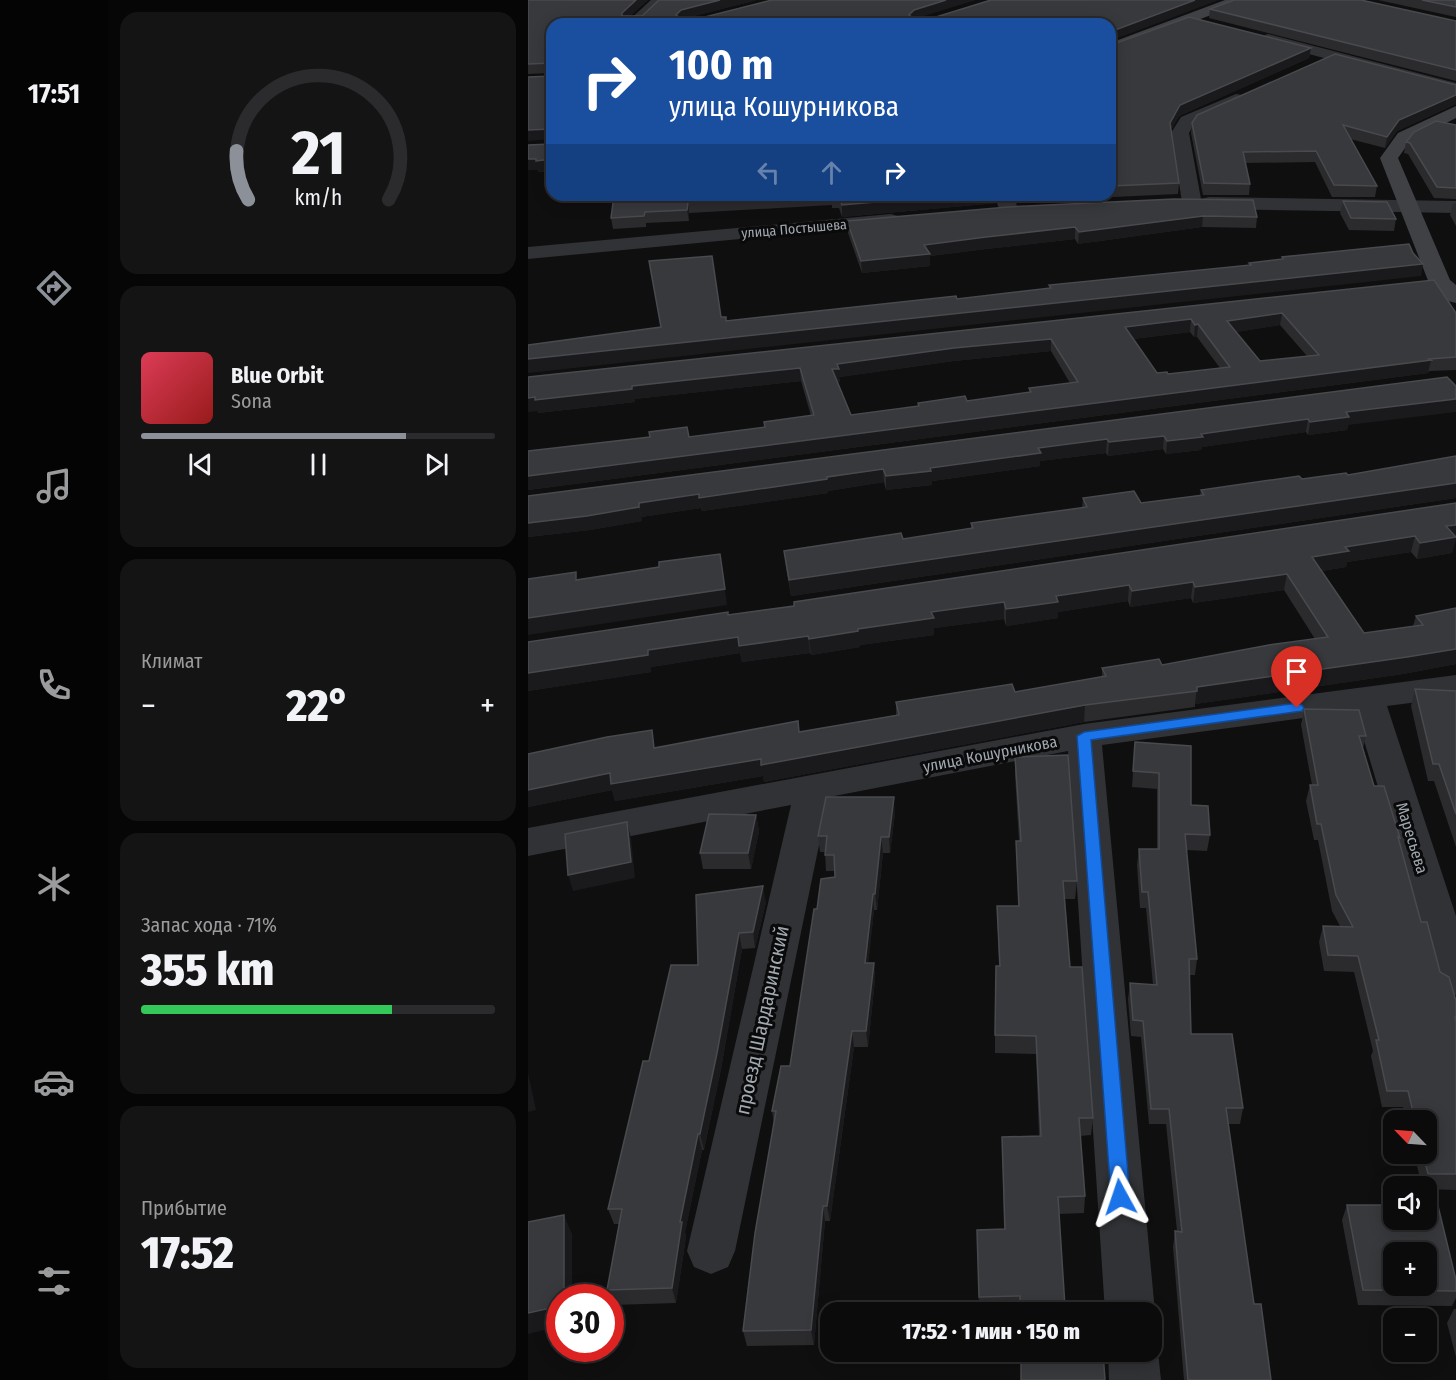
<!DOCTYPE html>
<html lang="ru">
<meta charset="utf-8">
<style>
body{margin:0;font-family:"Fira Sans Condensed",sans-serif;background:#141415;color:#f1f3f6;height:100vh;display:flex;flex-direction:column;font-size:22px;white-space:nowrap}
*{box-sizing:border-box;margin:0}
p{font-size:20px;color:#9a9b9d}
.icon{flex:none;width:33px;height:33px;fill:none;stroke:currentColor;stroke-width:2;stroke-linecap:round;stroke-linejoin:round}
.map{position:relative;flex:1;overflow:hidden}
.drawer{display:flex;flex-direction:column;gap:12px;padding:12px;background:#060607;width:420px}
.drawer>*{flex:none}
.guide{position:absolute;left:18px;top:18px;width:570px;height:183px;border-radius:18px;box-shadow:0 3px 15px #0003,0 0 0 2px #2b2b2d;background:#1a4fa0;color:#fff;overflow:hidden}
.needle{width:39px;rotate:295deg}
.fabs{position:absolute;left:855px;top:1110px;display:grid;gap:12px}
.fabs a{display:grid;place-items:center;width:54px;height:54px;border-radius:12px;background:#0b0b0c;box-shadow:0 3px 15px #0003,0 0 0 2px #2b2b2d;font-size:30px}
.speed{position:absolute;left:18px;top:1284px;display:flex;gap:12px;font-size:30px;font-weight:700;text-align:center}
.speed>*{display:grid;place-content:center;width:78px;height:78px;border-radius:50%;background:#0b0b0c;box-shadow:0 3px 15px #0003,0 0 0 2px #2b2b2d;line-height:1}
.speed .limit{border:9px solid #d22;background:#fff;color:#111}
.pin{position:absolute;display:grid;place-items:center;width:51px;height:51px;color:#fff;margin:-62px -26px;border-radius:50% 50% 50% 0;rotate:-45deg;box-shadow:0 0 6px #0007}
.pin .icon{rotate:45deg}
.me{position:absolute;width:66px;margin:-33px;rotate:355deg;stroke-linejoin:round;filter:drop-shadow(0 0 4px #0008)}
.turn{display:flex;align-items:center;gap:21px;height:126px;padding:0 24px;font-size:27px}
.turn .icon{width:78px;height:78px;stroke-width:2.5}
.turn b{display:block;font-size:42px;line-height:51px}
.lanes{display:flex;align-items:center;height:57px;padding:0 24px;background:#0003;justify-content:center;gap:30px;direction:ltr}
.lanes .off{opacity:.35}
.big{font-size:45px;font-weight:800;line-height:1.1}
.drawer .widget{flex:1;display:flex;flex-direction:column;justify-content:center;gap:9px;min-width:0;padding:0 21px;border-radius:18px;background:#141415}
.drawer .dial{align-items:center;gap:0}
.dial svg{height:156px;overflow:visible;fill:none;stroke:#2b2b2d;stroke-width:7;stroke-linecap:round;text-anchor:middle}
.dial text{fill:#f1f3f6;stroke:none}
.song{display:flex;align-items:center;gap:18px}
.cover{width:72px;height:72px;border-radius:9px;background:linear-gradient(135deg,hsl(350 70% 55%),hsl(0 70% 35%))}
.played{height:6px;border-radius:3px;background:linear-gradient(90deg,#8c9099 75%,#2b2b2d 75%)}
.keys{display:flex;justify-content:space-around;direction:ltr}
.heat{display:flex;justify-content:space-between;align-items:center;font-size:33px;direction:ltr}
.charge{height:9px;border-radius:4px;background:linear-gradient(90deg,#34c759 71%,#2b2b2d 0)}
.trip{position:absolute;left:292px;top:1302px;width:342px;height:60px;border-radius:18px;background:#0b0b0c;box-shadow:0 3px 15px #0003,0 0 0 2px #2b2b2d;font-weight:800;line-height:60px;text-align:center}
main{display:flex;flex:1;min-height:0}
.tab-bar{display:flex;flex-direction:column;width:108px;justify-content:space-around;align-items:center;background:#040405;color:#9a9b9d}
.tab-bar .icon{width:42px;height:42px}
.tab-bar .selected{color:#8c9099}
.tab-bar b{font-size:27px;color:#f1f3f6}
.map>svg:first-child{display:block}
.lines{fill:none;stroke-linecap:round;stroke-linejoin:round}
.street{fill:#303235;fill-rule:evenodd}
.secondary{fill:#3f4145;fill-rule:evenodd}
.wall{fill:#2b2b2e;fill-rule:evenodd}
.shaded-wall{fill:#1a1a1c}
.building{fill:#38393c;stroke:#484a4e;stroke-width:1.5;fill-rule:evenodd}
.route{fill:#1a73e8;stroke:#114b97;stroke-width:1.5}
.labels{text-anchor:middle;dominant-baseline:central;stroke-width:6;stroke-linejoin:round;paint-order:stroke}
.far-street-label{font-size:14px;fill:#a1a8b0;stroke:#0a0a0b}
.street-label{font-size:16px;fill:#a1a8b0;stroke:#0a0a0b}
.near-street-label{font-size:20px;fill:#a1a8b0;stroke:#0a0a0b}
</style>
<main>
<nav class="tab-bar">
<b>17:51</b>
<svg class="icon selected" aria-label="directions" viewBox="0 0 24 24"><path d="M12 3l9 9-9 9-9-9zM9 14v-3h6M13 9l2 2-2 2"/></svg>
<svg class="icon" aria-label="music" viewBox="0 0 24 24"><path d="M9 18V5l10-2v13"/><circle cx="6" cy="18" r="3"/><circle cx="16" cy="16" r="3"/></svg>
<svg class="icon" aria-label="phone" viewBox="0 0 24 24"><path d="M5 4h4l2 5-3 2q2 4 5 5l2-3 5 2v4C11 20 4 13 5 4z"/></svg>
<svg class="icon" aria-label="climate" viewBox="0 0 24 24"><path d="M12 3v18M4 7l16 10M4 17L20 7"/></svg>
<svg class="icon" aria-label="car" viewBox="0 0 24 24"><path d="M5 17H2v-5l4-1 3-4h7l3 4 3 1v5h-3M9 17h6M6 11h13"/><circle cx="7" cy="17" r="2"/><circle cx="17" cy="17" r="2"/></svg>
<svg class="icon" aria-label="filters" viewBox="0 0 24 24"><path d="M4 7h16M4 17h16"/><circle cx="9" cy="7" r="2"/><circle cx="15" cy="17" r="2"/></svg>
</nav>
<section class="drawer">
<div class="widget dial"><svg viewBox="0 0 100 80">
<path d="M14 69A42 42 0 1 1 86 69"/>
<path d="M14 69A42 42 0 0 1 8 44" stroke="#8c9099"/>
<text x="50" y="56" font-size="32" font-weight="700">21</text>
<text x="50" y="72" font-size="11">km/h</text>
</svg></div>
<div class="widget">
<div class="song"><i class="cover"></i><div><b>Blue Orbit</b><p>Sona</p></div></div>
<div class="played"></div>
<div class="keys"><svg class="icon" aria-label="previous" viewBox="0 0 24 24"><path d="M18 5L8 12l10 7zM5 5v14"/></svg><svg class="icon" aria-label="pause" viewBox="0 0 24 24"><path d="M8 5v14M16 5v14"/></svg><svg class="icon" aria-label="next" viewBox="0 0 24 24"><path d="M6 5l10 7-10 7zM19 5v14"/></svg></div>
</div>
<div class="widget"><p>Климат</p>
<div class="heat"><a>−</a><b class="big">22°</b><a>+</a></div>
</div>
<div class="widget"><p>Запас хода · 71%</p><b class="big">355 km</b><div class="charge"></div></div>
<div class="widget"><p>Прибытие</p><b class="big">17:52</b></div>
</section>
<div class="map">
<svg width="928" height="1380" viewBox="0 0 928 1380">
<rect width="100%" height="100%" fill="#0f0f10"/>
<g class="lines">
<g class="street">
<path d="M123 0H138L114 24H97Z"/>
<path d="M740 34 928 83V93L735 42 732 39 735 36Z"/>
<path d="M708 94 714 95 717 99 714 103 666 124 661 133 673 199 681 197 928 201V213L681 209 672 205 664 208 657 206 654 202 643 133 653 117Z"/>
<path d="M466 195H486L490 210 487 214H473Z"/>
<path d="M363 214 370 216 373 220 370 224 0 259V247Z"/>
<path d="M928 675V697L859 706 928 916V995L914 990 908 978 827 711 574 745 627 1312 624 1319V1312H577L540 751 301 797 207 1251 200 1267 183 1274 166 1267 159 1251 263 805 0 856V828L556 724Z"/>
<path d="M624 1337 630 1352 633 1380H581L580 1352H624Z"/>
</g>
<g class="secondary">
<path d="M697 0H717L715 3 582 53V43Z"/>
<path d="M928 106V118L882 141 870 158 922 280 928 285V303L920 301 901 283 852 158 870 133Z"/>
</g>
</g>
<g class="wall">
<path d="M0 0H120L102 16H114L229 0 162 17H393L582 41 24 24V171L10 172V170H0L23 144 24 73 0 74Z"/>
<path d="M850 0H928V17Z"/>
<path d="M682 9 928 21V81L681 18Z"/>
<path d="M582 44 583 45 783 48 781 58 651 116 643 130 651 183 650 194 480 202 314 217 311 208H304V205L161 213V221L118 223V227L85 229 83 218 86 195H582Z"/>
<path d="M928 85V104L869 131 857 148 822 139 849 186 847 197H804L787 162 717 163 722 184 721 195H675L663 133 664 123Z"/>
<path d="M928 125V199L906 198 880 154 876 153 878 142Z"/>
<path d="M725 200 729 217 728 228 674 227 550 244 547 239 458 249 402 256V266L334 273 320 233 319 221Z"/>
<path d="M815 201 868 219 866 231 821 230 812 213Z"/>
<path d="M928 203V226L922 215 925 204Z"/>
<path d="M906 280 928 313V370L901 371 900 373 0 490V451L161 437 237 427 236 422 283 416 273 381 106 399 107 402 10 413 0 377ZM752 325 779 356 732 361 708 332ZM662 332 666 337H669L692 368 640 374 629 373 605 339ZM523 351 542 383 501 388V392L439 401 390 403V406L323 415 309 382H312L311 377 426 361Z"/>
<path d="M919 377 820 425 819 430 780 435 778 432 674 447 673 450 638 454 635 449 580 456 578 453 512 461V466L404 481V485L358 490 356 482 300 491V493L174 511 173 508 113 517 114 521 62 530 0 537V496Z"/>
<path d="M928 456V498L263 596 258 567 256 551 375 539 443 528V523L554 508 555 498 613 503 672 495 673 490 774 479 820 475Z"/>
<path d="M928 503 927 540 924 553 889 559 883 552 819 562 818 567 794 571 836 633 885 626 888 616 928 608V664L875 674 667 704V707L556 722 236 782 235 776 87 801 84 790 0 807V754L128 747 271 732 368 715V702L487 692 574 677V668L634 665 787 639 756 590 665 603 663 598 602 607 600 601 530 612V618L478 626 476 619 406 628V635L332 645V647L283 655 282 653 214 662 212 653 123 667V672L0 691V642L266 606Z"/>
<path d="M887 689 928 691V847L906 781H900L883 706Z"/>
<path d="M776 709 838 736 835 748 846 786 872 838 871 842 893 922 912 972 928 1001V1190L898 1189V1186H894L886 1154H898V1120H878L875 1107H854L843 1056 845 1051 826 972 796 971 791 942 795 926H812L804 911 790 840H786L778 801 782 785H784L773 725Z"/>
<path d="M607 742 663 805 682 835 679 851 658 850 669 959 667 975H661L663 1034 715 1108 712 1124H700L726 1304 743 1380H656L645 1247 647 1231H649L638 1124H621L613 1037 603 1036 600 999 602 983 625 985 618 908H612L609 865 611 849H629V789L604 787Z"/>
<path d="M487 757 549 881 547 899H537L542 967 565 1118 563 1135 552 1136 557 1196 556 1213 531 1214 537 1307 573 1312H451L449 1230 476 1229 474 1137 511 1136 508 1054 467 1053V1035L471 966 469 906H490L488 841H491L487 775Z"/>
<path d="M367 813 362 853H355L349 910H346L340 963H346L347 979 340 1047H326L302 1221H297L286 1345 219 1346 215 1331 246 1124 244 1111 262 1066 289 909 307 877V871H298L297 852H292L290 836Z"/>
<path d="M228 815 231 831 223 869H175L172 853Z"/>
<path d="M238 902 227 948 214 949 193 1069 176 1150H174L157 1232 158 1237 148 1303 85 1305 79 1290 91 1224H86L80 1209 121 1061 170 965Z"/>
<path d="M819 1205 928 1280V1298L924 1306 830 1305 814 1220Z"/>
<path d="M926 1309H928V1357L919 1323Z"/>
</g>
<g class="shaded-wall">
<path d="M108 0H120L95 22V24L94 13Z"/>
<path d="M192 0H229L154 19 150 24 148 15 153 10Z"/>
<path d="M418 0H448L386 19 381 15 386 10Z"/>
<path d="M667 0H691L582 41V32Z"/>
<path d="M783 48 781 58 651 116 641 133 642 123 652 105Z"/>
<path d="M928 95V104L869 131 857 148 859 137 871 120Z"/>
<path d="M23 129 24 139 0 141V130Z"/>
<path d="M0 159H24V171L10 172V170H0Z"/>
<path d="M427 195H480V202L314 217V205Z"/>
<path d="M160 202 161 213V221L159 210Z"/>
<path d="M675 216 674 227 550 244 551 232Z"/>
<path d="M547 227V239L458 249 402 256V266L334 273 333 261 396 245 458 237Z"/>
<path d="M895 264 893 276 0 373V359Z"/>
<path d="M754 313 752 325 697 334 699 321Z"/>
<path d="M663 319 662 332 596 340 597 327Z"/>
<path d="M670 324 669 337H666L667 325Z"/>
<path d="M523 339V351L426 361 311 377 312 382H305L304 369 309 364 426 348Z"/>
<path d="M903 360 900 373 0 490V476Z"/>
<path d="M272 368 273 381 106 399 107 402 10 413V411L0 412V398L104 386Z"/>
<path d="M928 399V412L820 425 819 430 780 435 782 422 818 412Z"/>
<path d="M780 419 778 432 674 447 673 450 638 454 639 441 673 434Z"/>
<path d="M636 436 635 449 580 456 581 442Z"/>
<path d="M579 439 578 453 512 461V466L404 481V485L358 490V476L510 448Z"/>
<path d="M355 469 356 482 300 491V493L174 511 171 498Z"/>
<path d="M928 483V498L263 596 261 580Z"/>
<path d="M171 494 173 508 113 517 111 503Z"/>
<path d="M111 507 114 521 62 530 0 537V523Z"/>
<path d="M928 525V540L924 553 889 559 892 543 918 526Z"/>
<path d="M887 536 883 552 819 562 818 567 781 573 784 557 817 547Z"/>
<path d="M192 554 199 605 0 635V618Z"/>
<path d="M759 574 756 590 665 603 667 587Z"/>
<path d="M665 582 663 598 602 607 604 591Z"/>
<path d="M601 585 600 601 530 612V618L478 626V609L528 596Z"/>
<path d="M476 602V619L406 628V635L332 645V647L283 655 281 639 330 629 403 612Z"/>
<path d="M280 636 282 653 214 662 212 653 123 667V672L0 691V673L120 650 210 637Z"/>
<path d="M928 649V664L875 674 667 704 669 687Z"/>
<path d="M557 705 556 722 236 782 235 776 87 801 84 790 0 807V790L82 773Z"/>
<path d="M366 797 367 813 362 853 361 837Z"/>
<path d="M228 815 231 831 223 869 220 853Z"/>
<path d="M99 822 103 838 107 878 45 891 40 875Z"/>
<path d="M353 837 355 853 349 910 347 894Z"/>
<path d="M235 886 238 902 227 948 225 932Z"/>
<path d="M345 894 346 910 339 978 337 963Z"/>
<path d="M211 933 214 949 193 1069 176 1150 172 1134Z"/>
<path d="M346 963 347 979 340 1047 338 1031Z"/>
<path d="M324 1031 326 1047 302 1221 299 1206Z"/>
<path d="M0 1073 8 1110 0 1112Z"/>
<path d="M170 1134 174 1150 157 1232 158 1237 148 1303 144 1288 152 1222Z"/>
<path d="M295 1206 297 1221 286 1345 283 1330Z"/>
<path d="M36 1215 44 1234V1298H36Z"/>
<path d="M32 1306V1326L0 1334V1313Z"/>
</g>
<g class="building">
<path d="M0 0H108L94 13V16H114L131 0H192L153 10 148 15 151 17H177L244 0H418L386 10 381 15 384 17H408L463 0H667L582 32V24H24V159L8 161V159H0V145L23 144V129L0 130V77L24 76V63L0 64Z"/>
<path d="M706 0H833L928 21V70L682 9Z"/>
<path d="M894 0H928V7Z"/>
<path d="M661 17 783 48 652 105 642 123 651 183 582 186V44L583 45Z"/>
<path d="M807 54 928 85V95L871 120 859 137 815 125 849 186 806 185 788 151 715 152 722 184 676 183 664 123 669 115Z"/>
<path d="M908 121 928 125V188L909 187 882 143 878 142 886 132Z"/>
<path d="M86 195H274L160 202 159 210 117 212 116 216 83 218Z"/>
<path d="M303 195H427L314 205 311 197H303Z"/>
<path d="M646 199 725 200 729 217 675 216 551 232 547 227 458 237 396 245 402 254 333 261 319 221 480 207Z"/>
<path d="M815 201 859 202 868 219 823 218Z"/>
<path d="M881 244 885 253 895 264 0 359V345L133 327 121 261 184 256 193 317H198V321L428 296 429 299 523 288 521 285 723 265 721 263 755 259 754 257Z"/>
<path d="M906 280 928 313V357L901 359 903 360 0 476V451L122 437 121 432 159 427 161 437 237 427 236 422 286 415 272 368 104 386V389L7 400V397L0 398V377ZM754 313 791 355 732 361 699 321ZM663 319 667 325 670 324 702 367 640 374 639 372 629 373 597 327ZM523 339 550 382 501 388 503 392 439 401 437 396 390 403 391 406 323 415 304 369H311L309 364 426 348Z"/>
<path d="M919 377 928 386V399L818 412 821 417 782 422 780 419 673 434 675 437 639 441 636 436 581 442 579 439 510 448 513 453 402 468 403 471 358 476 355 469 299 477V479L171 498V494L111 503V507L59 516 0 523V496Z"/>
<path d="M928 456V483L261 580 256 551 373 533 375 539 445 528 443 523 559 507 555 498 606 491 613 503 676 495 673 490 771 476 774 479 818 473 820 475Z"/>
<path d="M928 503V525L918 526 928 537 892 543 887 536 817 547 821 551 784 557 836 633 895 625 888 616 928 608V649L879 657 669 687V691L557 705 233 765V759L83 784 82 773 0 790V754L79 737 124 730 126 748 270 721 271 732 371 715 368 702 484 684 487 692 578 676 574 668 631 659 634 665 741 645 800 637 759 574 667 587 665 582 604 591 601 585 528 596 530 602 478 609 476 602 403 612 406 618 330 629V631L281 639 280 636 211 646 210 637 120 650V655L0 673V642L200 612V615L266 606V602Z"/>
<path d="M192 554 197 589 0 618V579L48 572V580L131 567V562Z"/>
<path d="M887 689 928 691V814L911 764H905Z"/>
<path d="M776 709 831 710 838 736H831L846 786H856L872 838 870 837 893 922H899L912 972 921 977 928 1001V1017H927L928 1021V1174H900L895 1154H898V1120H887L880 1091H859L848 1040H851L830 956 800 955 795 926 825 927 808 895 793 824H789L782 785H790Z"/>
<path d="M607 742 663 746V805L680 806 682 835 657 834 669 959H661L663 1034H704L715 1108H698L726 1304H733L743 1380H660L653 1304 647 1231 654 1232 641 1109H623L615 1021 605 1020 602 983 629 985 620 892H614L611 849H631V773L605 771Z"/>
<path d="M540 755 549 881H535L542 967H554L565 1118H551L557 1196 530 1197 537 1307 573 1306V1312H492V1296L451 1297 449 1230 477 1229 474 1137 513 1136 508 1036 467 1035 468 966H472L469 906H491L488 841H493L487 757Z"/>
<path d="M298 797H366L361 837H353L347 894H345L337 963H346L338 1031H324L299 1206H295L283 1330 215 1331 227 1233 248 1111H244L253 1066H262L286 909H289L293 879 307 877 306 855H297L299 836H290Z"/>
<path d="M181 814 228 815 220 853H172Z"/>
<path d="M99 822 103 862 40 875 37 834Z"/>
<path d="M235 886 225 932 211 933 189 1053 172 1134H170L152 1222H154L144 1288 79 1290 94 1209H80L115 1061H121L143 965H170L168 895Z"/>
<path d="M819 1205H866V1220H898V1205L910 1206 928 1280V1291L835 1290ZM866 1252H898V1286H866Z"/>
<path d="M36 1215V1298H32V1306L0 1313V1222Z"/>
<path d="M493 1352H575L577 1380H493Z"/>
</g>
<path class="route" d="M769 703 774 705 776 708 774 711 563 740 602 1197 599 1204 592 1206 586 1204 583 1197 549 736 556 732Z"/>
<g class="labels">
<g class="far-street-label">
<text transform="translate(266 229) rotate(-5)">улица Постышева</text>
</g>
<g class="street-label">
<text transform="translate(462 754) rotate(-11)">улица Кошурникова</text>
<text transform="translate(884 838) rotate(73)">Маресьева</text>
</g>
<g class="near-street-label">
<text transform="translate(234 1020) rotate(-78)">проезд Шардаринский</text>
</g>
</g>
</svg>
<div class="fabs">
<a><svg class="needle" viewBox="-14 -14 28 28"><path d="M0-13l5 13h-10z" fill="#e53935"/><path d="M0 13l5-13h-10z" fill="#9a9b9d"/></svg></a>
<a><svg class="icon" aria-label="sound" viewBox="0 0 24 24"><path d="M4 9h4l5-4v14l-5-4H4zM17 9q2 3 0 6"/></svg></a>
<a>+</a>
<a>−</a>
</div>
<div class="speed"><div class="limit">30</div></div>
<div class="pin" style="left:769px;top:708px;background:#d93025"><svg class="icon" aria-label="arrive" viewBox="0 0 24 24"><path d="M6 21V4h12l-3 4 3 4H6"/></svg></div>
<svg class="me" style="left:592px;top:1197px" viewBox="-20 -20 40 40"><path d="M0-17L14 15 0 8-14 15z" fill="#1a73e8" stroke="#fff" stroke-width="4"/></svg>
<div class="trip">17:52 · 1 мин · 150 m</div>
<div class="guide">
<div class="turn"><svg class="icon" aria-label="right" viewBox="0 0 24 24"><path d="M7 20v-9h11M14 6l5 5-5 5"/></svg><div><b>100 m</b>улица Кошурникова</div></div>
<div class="lanes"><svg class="icon off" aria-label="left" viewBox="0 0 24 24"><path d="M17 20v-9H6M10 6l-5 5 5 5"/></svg><svg class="icon off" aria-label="ahead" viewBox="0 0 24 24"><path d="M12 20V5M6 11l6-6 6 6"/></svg><svg class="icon" aria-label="right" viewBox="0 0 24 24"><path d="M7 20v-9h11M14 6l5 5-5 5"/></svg></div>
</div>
</div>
</main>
